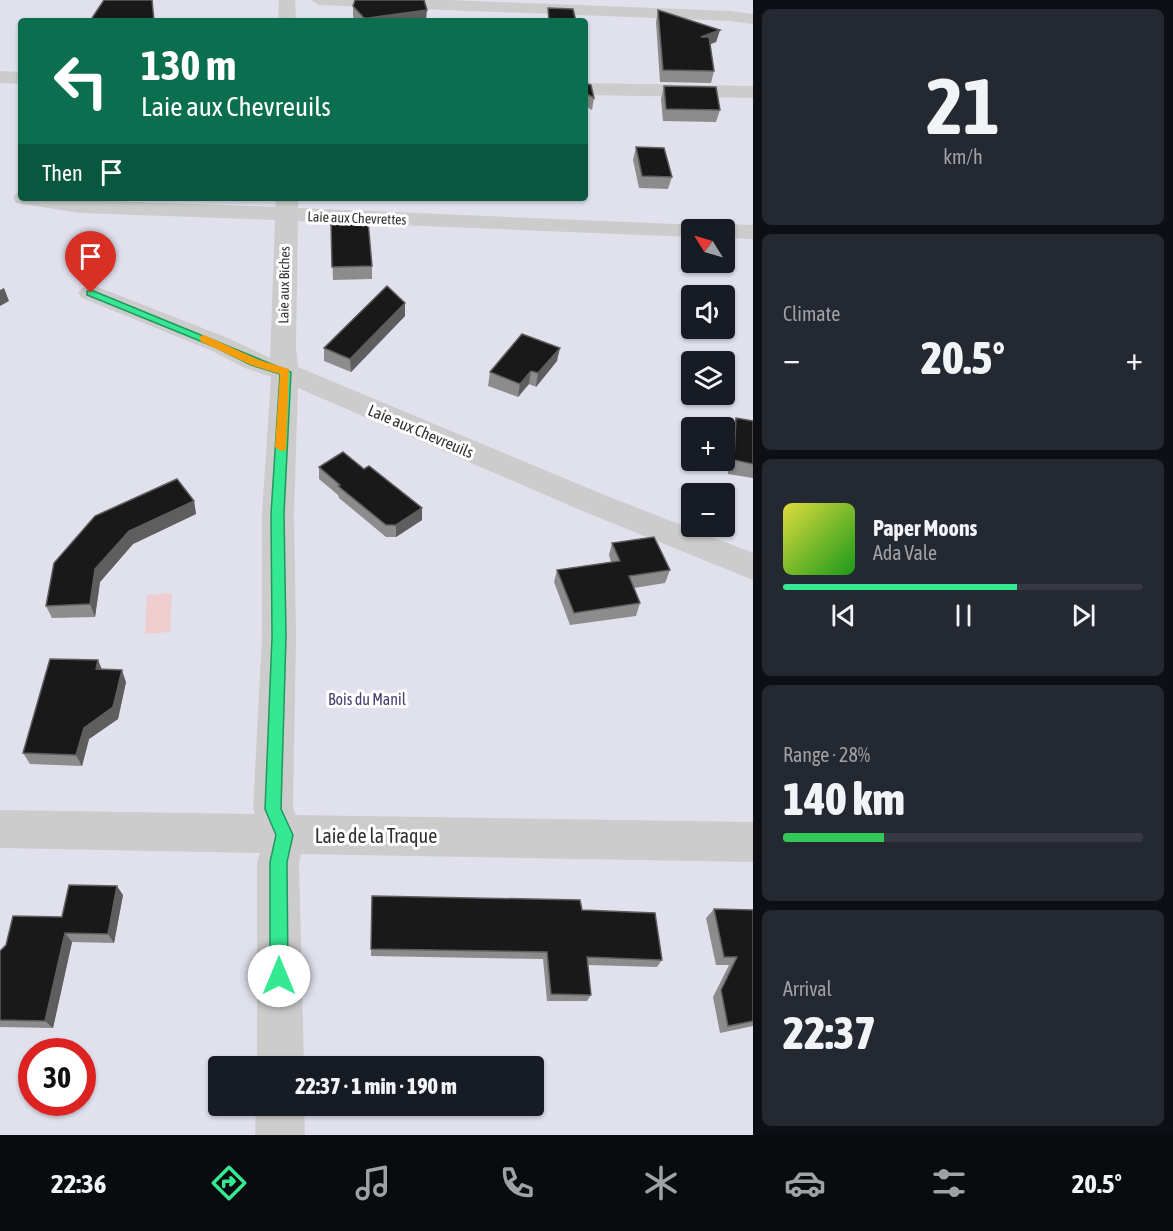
<!DOCTYPE html>
<meta charset="utf-8">
<style>
body{margin:0;font-family:"Asap Condensed",sans-serif;background:#242831;color:#f1f3f6;height:100vh;display:flex;flex-direction:column;font-size:22px;white-space:nowrap}
*{box-sizing:border-box;margin:0}
p{font-size:20px;color:#9ea1a6}
.icon{flex:none;width:33px;height:33px;fill:none;stroke:currentColor;stroke-width:2;stroke-linecap:round;stroke-linejoin:round}
.map{position:relative;flex:1;overflow:hidden}
.sheet{display:flex;flex-direction:column;gap:9px;padding:9px;background:#0d0f14;width:420px}
.sheet>*{flex:none}
.top-card{position:absolute;left:18px;top:18px;width:570px;height:183px;border-radius:6px;box-shadow:0 2px 4px #0004;background:#0b6e4f;color:#fff;overflow:hidden}
.needle{width:39px;rotate:307deg}
.fabs{position:absolute;left:681px;top:219px;display:grid;gap:12px}
.fabs a{display:grid;place-items:center;width:54px;height:54px;border-radius:6px;background:#171b24;box-shadow:0 2px 4px #0004;font-size:30px}
.speed{position:absolute;left:18px;top:1038px;display:flex;gap:12px;font-size:30px;font-weight:700;text-align:center}
.speed>*{display:grid;place-content:center;width:78px;height:78px;border-radius:50%;background:#171b24;box-shadow:0 2px 4px #0004;line-height:1}
.speed .limit{border:9px solid #d22;background:#fff;color:#111}
.pin{position:absolute;display:grid;place-items:center;width:51px;height:51px;color:#fff;margin:-62px -26px;border-radius:50% 50% 50% 0;rotate:-45deg;box-shadow:0 0 6px #0007}
.pin .icon{rotate:45deg}
.me{position:absolute;width:66px;margin:-33px;rotate:0deg;stroke-linejoin:round;filter:drop-shadow(0 0 4px #0008)}
.turn{display:flex;align-items:center;gap:21px;height:126px;padding:0 24px;font-size:27px}
.turn .icon{width:78px;height:78px;stroke-width:2.5}
.turn b{display:block;font-size:42px;line-height:51px}
.then{display:flex;align-items:center;height:57px;padding:0 24px;background:#0003;gap:12px;font-size:22px}
.big{font-size:45px;font-weight:800;line-height:1.1}
.sheet .widget{flex:1;display:flex;flex-direction:column;justify-content:center;gap:9px;min-width:0;padding:0 21px;border-radius:9px;background:#242831}
.sheet .dial{align-items:center;gap:0}
.dial b{font-size:78px;line-height:1}
.song{display:flex;align-items:center;gap:18px}
.cover{width:72px;height:72px;border-radius:9px;background:linear-gradient(135deg,hsl(60 70% 55%),hsl(120 70% 35%))}
.played{height:6px;border-radius:3px;background:linear-gradient(90deg,#35e892 65%,#363941 65%)}
.keys{display:flex;justify-content:space-around;direction:ltr}
.heat{display:flex;justify-content:space-between;align-items:center;font-size:33px;direction:ltr}
.charge{height:9px;border-radius:4px;background:linear-gradient(90deg,#34c759 28%,#363941 0)}
.trip{position:absolute;left:208px;top:1056px;width:336px;height:60px;border-radius:6px;background:#171b24;box-shadow:0 2px 4px #0004;font-weight:800;line-height:60px;text-align:center}
.tab-bar{display:flex;height:96px;justify-content:space-around;align-items:center;background:#090b0e;color:#9ea1a6}
.tab-bar .icon{width:42px;height:42px}
.tab-bar .on{color:#35e892}
.tab-bar b{font-size:27px;color:#f1f3f6}
main{display:flex;flex:1;min-height:0}
.map>svg:first-child{display:block}
.green{fill:#e1e1ee;fill-rule:evenodd}
.water{fill:#eecdce}
.lines{fill:none;stroke-linecap:round;stroke-linejoin:round}
.minor{fill:#ccc;fill-rule:evenodd}
.wall{fill:#8c8c8c}
.shaded-wall{fill:#5e5e5e}
.building{fill:#191919;stroke:#5e5e5e;stroke-width:1.5}
.route{fill:#35e892;stroke:#22975f;stroke-width:1.5}
.slow{fill:#f59e0b}
.labels{text-anchor:middle;dominant-baseline:central;stroke-width:6;stroke-linejoin:round;paint-order:stroke}
.far-street-label{font-size:14px;fill:#323232;stroke:#fff}
.street-label{font-size:16px;fill:#323232;stroke:#fff}
.park-label{font-size:16px;fill:#443e6f;stroke:#fff}
.near-street-label{font-size:20px;fill:#323232;stroke:#fff}
</style>
<main>
<div class="map">
<svg width="753" height="1135" viewBox="0 0 753 1135">
<rect width="100%" height="100%" fill="#fff"/>
<path class="green" d="M0 0H753V1135H0ZM21 21H585V198H21ZM692 230H724V262H692ZM692 296H724V328H692ZM692 362H724V394H692ZM692 428H724V460H692ZM692 494H724V526H692ZM32 1052H82V1102H32ZM219 1066H534V1106H219Z"/>
<path class="water" d="M172 593 170 632 145 634 147 595Z"/>
<g class="lines">
<g class="minor">
<path d="M279 0H295L296 21H278Z"/>
<path d="M311 0H449L730 11 753 14V24L730 21 319 5Z"/>
<path d="M0 71 21 72V84L0 83Z"/>
<path d="M585 83 753 86V98L585 95Z"/>
<path d="M21 192V198L275 207 276 198H298V208L700 225 703 230H692V237L298 221 296 348 298 367 602 494 753 553V580L580 510 298 388 294 514 296 637 293 808 296 815 753 822V862L301 854 299 862 304 1066H257V862L260 853 0 848V810L255 814 253 809 262 637V514L271 377 245 368 210 350 82 298 78 293 82 288 91 285 100 288 228 338 270 358 275 220 81 213 16 203 13 198 16 193Z"/>
<path d="M724 224 753 225V239L724 238V230H713L716 226Z"/>
<path d="M256 1106H304L305 1135H255Z"/>
</g>
</g>
<g class="wall">
<path d="M353 6 426 21H357L353 17Z"/>
<path d="M658 10 720 30 716 42 710 44 714 71 711 83 660 82 656 22Z"/>
<path d="M585 83 594 98 592 110 585 106Z"/>
<path d="M664 86 720 110 716 122 663 121 661 99Z"/>
<path d="M636 147 672 177 668 189 639 188 633 160Z"/>
<path d="M331 223 372 266V279L333 280Z"/>
<path d="M405 316 351 372 324 361V348Z"/>
<path d="M557 361 536 387 529 384 518 397 488 386 490 372Z"/>
<path d="M736 418 753 421V478L728 474 731 432Z"/>
<path d="M319 467 364 469 422 520 396 537H386L339 498 338 495 319 479Z"/>
<path d="M194 501 196 514 133 544 100 582 95 617 52 618 46 606 54 563Z"/>
<path d="M612 543 670 570 665 583 634 588 640 603 636 616 570 625 554 582 557 570 611 562 609 555Z"/>
<path d="M102 669 126 682 118 719 89 739 82 766 30 764 23 753Z"/>
<path d="M123 895 114 943 72 942 53 1028 0 1027V951Z"/>
<path d="M372 896 582 910 662 960 657 967 588 965 591 995 587 1001H547L543 959 371 956Z"/>
<path d="M714 909 753 910V1026L720 1033 713 997 729 965H716L706 918Z"/>
</g>
<g class="shaded-wall">
<path d="M427 10 426 21H368V18Z"/>
<path d="M720 30 716 42 698 49 701 37Z"/>
<path d="M4 288 9 301 0 306V290Z"/>
<path d="M405 303V316L351 372 350 359Z"/>
<path d="M560 348 557 361 536 387 538 373Z"/>
<path d="M531 371 529 384 518 397 520 384Z"/>
<path d="M194 501 196 514 133 544 100 582 95 617 90 604 95 569 129 531Z"/>
<path d="M422 508V520L396 537V525Z"/>
<path d="M98 660 103 672 96 669Z"/>
<path d="M122 670 126 682 118 719 89 739 82 766 76 755 84 728Z"/>
<path d="M117 886 123 895 114 943 108 934Z"/>
<path d="M65 933 72 942 53 1028 45 1021Z"/>
</g>
<g class="building">
<path d="M104 0H152L154 21H90Z"/>
<path d="M355 0H424L427 10 368 18H364L353 6Z"/>
<path d="M548 8 573 9 576 21H549Z"/>
<path d="M658 10 720 30 701 37H709L714 71 663 70Z"/>
<path d="M585 83 591 85 594 98 585 93Z"/>
<path d="M664 86 716 87 720 110 666 109Z"/>
<path d="M636 147 664 148 672 177 642 176Z"/>
<path d="M368 221 372 266 332 267 331 223Z"/>
<path d="M387 286 405 303 350 359 324 348Z"/>
<path d="M522 334 560 348 538 373 531 371 520 384 490 372Z"/>
<path d="M736 418 753 421V464L734 460Z"/>
<path d="M343 452 364 469 369 466 422 508 396 525H386L338 486 340 485 319 467Z"/>
<path d="M177 479 194 501 129 531 95 569 90 604 46 606 54 563 95 516Z"/>
<path d="M654 537 670 570 629 576 640 603 574 613 557 570 620 561 612 543Z"/>
<path d="M50 659 98 660 96 669 122 670 113 707 84 728 76 755 23 753Z"/>
<path d="M69 885 117 886 108 934 65 933 45 1021 0 1020V951L6 945 13 916 62 917Z"/>
<path d="M372 896 580 900 582 910 655 913 662 960 587 957 591 995 551 994 547 952 371 949Z"/>
<path d="M714 909 753 910V1021L728 1026 721 990 737 957H724Z"/>
</g>
<path class="route" d="M91 290 291 372 284 514 286 637 281 809 293 835 287 862 288 976 286 982 279 985 272 982 270 976V862L276 835 265 809 272 637 271 514 280 374 251 365 215 347 87 295V291Z"/>
<path class="slow" d="M204 335 259 360 289 369 286 450 281 451 275 447 280 374 251 365 200 341V336Z"/>
<g class="labels">
<g class="far-street-label">
<text transform="translate(357 218) rotate(2)">Laie aux Chevrettes</text>
<text transform="translate(284 285) rotate(-89)">Laie aux Biches</text>
</g>
<g class="street-label">
<text transform="translate(421 431) rotate(23)">Laie aux Chevreuils</text>
</g>
<g class="park-label">
<text x="367" y="699">Bois du Manil</text>
</g>
<g class="near-street-label">
<text x="376" y="835">Laie de la Traque</text>
</g>
</g>
</svg>
<div class="fabs">
<a><svg class="needle" viewBox="-14 -14 28 28"><path d="M0-13l5 13h-10z" fill="#e53935"/><path d="M0 13l5-13h-10z" fill="#9ea1a6"/></svg></a>
<a><svg class="icon" aria-label="sound" viewBox="0 0 24 24"><path d="M4 9h4l5-4v14l-5-4H4zM17 9q2 3 0 6"/></svg></a>
<a><svg class="icon" aria-label="layers" viewBox="0 0 24 24"><path d="M12 4l9 5-9 5-9-5zM3 14l9 5 9-5"/></svg></a>
<a>+</a>
<a>−</a>
</div>
<div class="speed"><div class="limit">30</div></div>
<div class="pin" style="left:91px;top:293px;background:#d93025"><svg class="icon" aria-label="arrive" viewBox="0 0 24 24"><path d="M6 21V4h12l-3 4 3 4H6"/></svg></div>
<svg class="me" style="left:279px;top:976px" viewBox="-20 -20 40 40"><circle r="19" fill="#fff"/><path d="M0-13L10 11 0 6-10 11z" fill="#35e892"/></svg>
<div class="trip">22:37 · 1 min · 190 m</div>
<div class="top-card">
<div class="turn"><svg class="icon" aria-label="left" viewBox="0 0 24 24"><path d="M17 20v-9H6M10 6l-5 5 5 5"/></svg><div><b>130 m</b>Laie aux Chevreuils</div></div>
<div class="then">Then<svg class="icon" aria-label="arrive" viewBox="0 0 24 24"><path d="M6 21V4h12l-3 4 3 4H6"/></svg></div>
</div>
</div>
<section class="sheet">
<div class="widget dial"><b>21</b><p>km/h</p></div>
<div class="widget"><p>Climate</p>
<div class="heat"><a>−</a><b class="big">20.5°</b><a>+</a></div>
</div>
<div class="widget">
<div class="song"><i class="cover"></i><div><b>Paper Moons</b><p>Ada Vale</p></div></div>
<div class="played"></div>
<div class="keys"><svg class="icon" aria-label="previous" viewBox="0 0 24 24"><path d="M18 5L8 12l10 7zM5 5v14"/></svg><svg class="icon" aria-label="pause" viewBox="0 0 24 24"><path d="M8 5v14M16 5v14"/></svg><svg class="icon" aria-label="next" viewBox="0 0 24 24"><path d="M6 5l10 7-10 7zM19 5v14"/></svg></div>
</div>
<div class="widget"><p>Range · 28%</p><b class="big">140 km</b><div class="charge"></div></div>
<div class="widget"><p>Arrival</p><b class="big">22:37</b></div>
</section>
</main>
<nav class="tab-bar">
<b>22:36</b>
<svg class="icon on" aria-label="directions" viewBox="0 0 24 24"><path d="M12 3l9 9-9 9-9-9zM9 14v-3h6M13 9l2 2-2 2"/></svg>
<svg class="icon" aria-label="music" viewBox="0 0 24 24"><path d="M9 18V5l10-2v13"/><circle cx="6" cy="18" r="3"/><circle cx="16" cy="16" r="3"/></svg>
<svg class="icon" aria-label="phone" viewBox="0 0 24 24"><path d="M5 4h4l2 5-3 2q2 4 5 5l2-3 5 2v4C11 20 4 13 5 4z"/></svg>
<svg class="icon" aria-label="climate" viewBox="0 0 24 24"><path d="M12 3v18M4 7l16 10M4 17L20 7"/></svg>
<svg class="icon" aria-label="car" viewBox="0 0 24 24"><path d="M5 17H2v-5l4-1 3-4h7l3 4 3 1v5h-3M9 17h6M6 11h13"/><circle cx="7" cy="17" r="2"/><circle cx="17" cy="17" r="2"/></svg>
<svg class="icon" aria-label="filters" viewBox="0 0 24 24"><path d="M4 7h16M4 17h16"/><circle cx="9" cy="7" r="2"/><circle cx="15" cy="17" r="2"/></svg>
<b>20.5°</b>
</nav>
